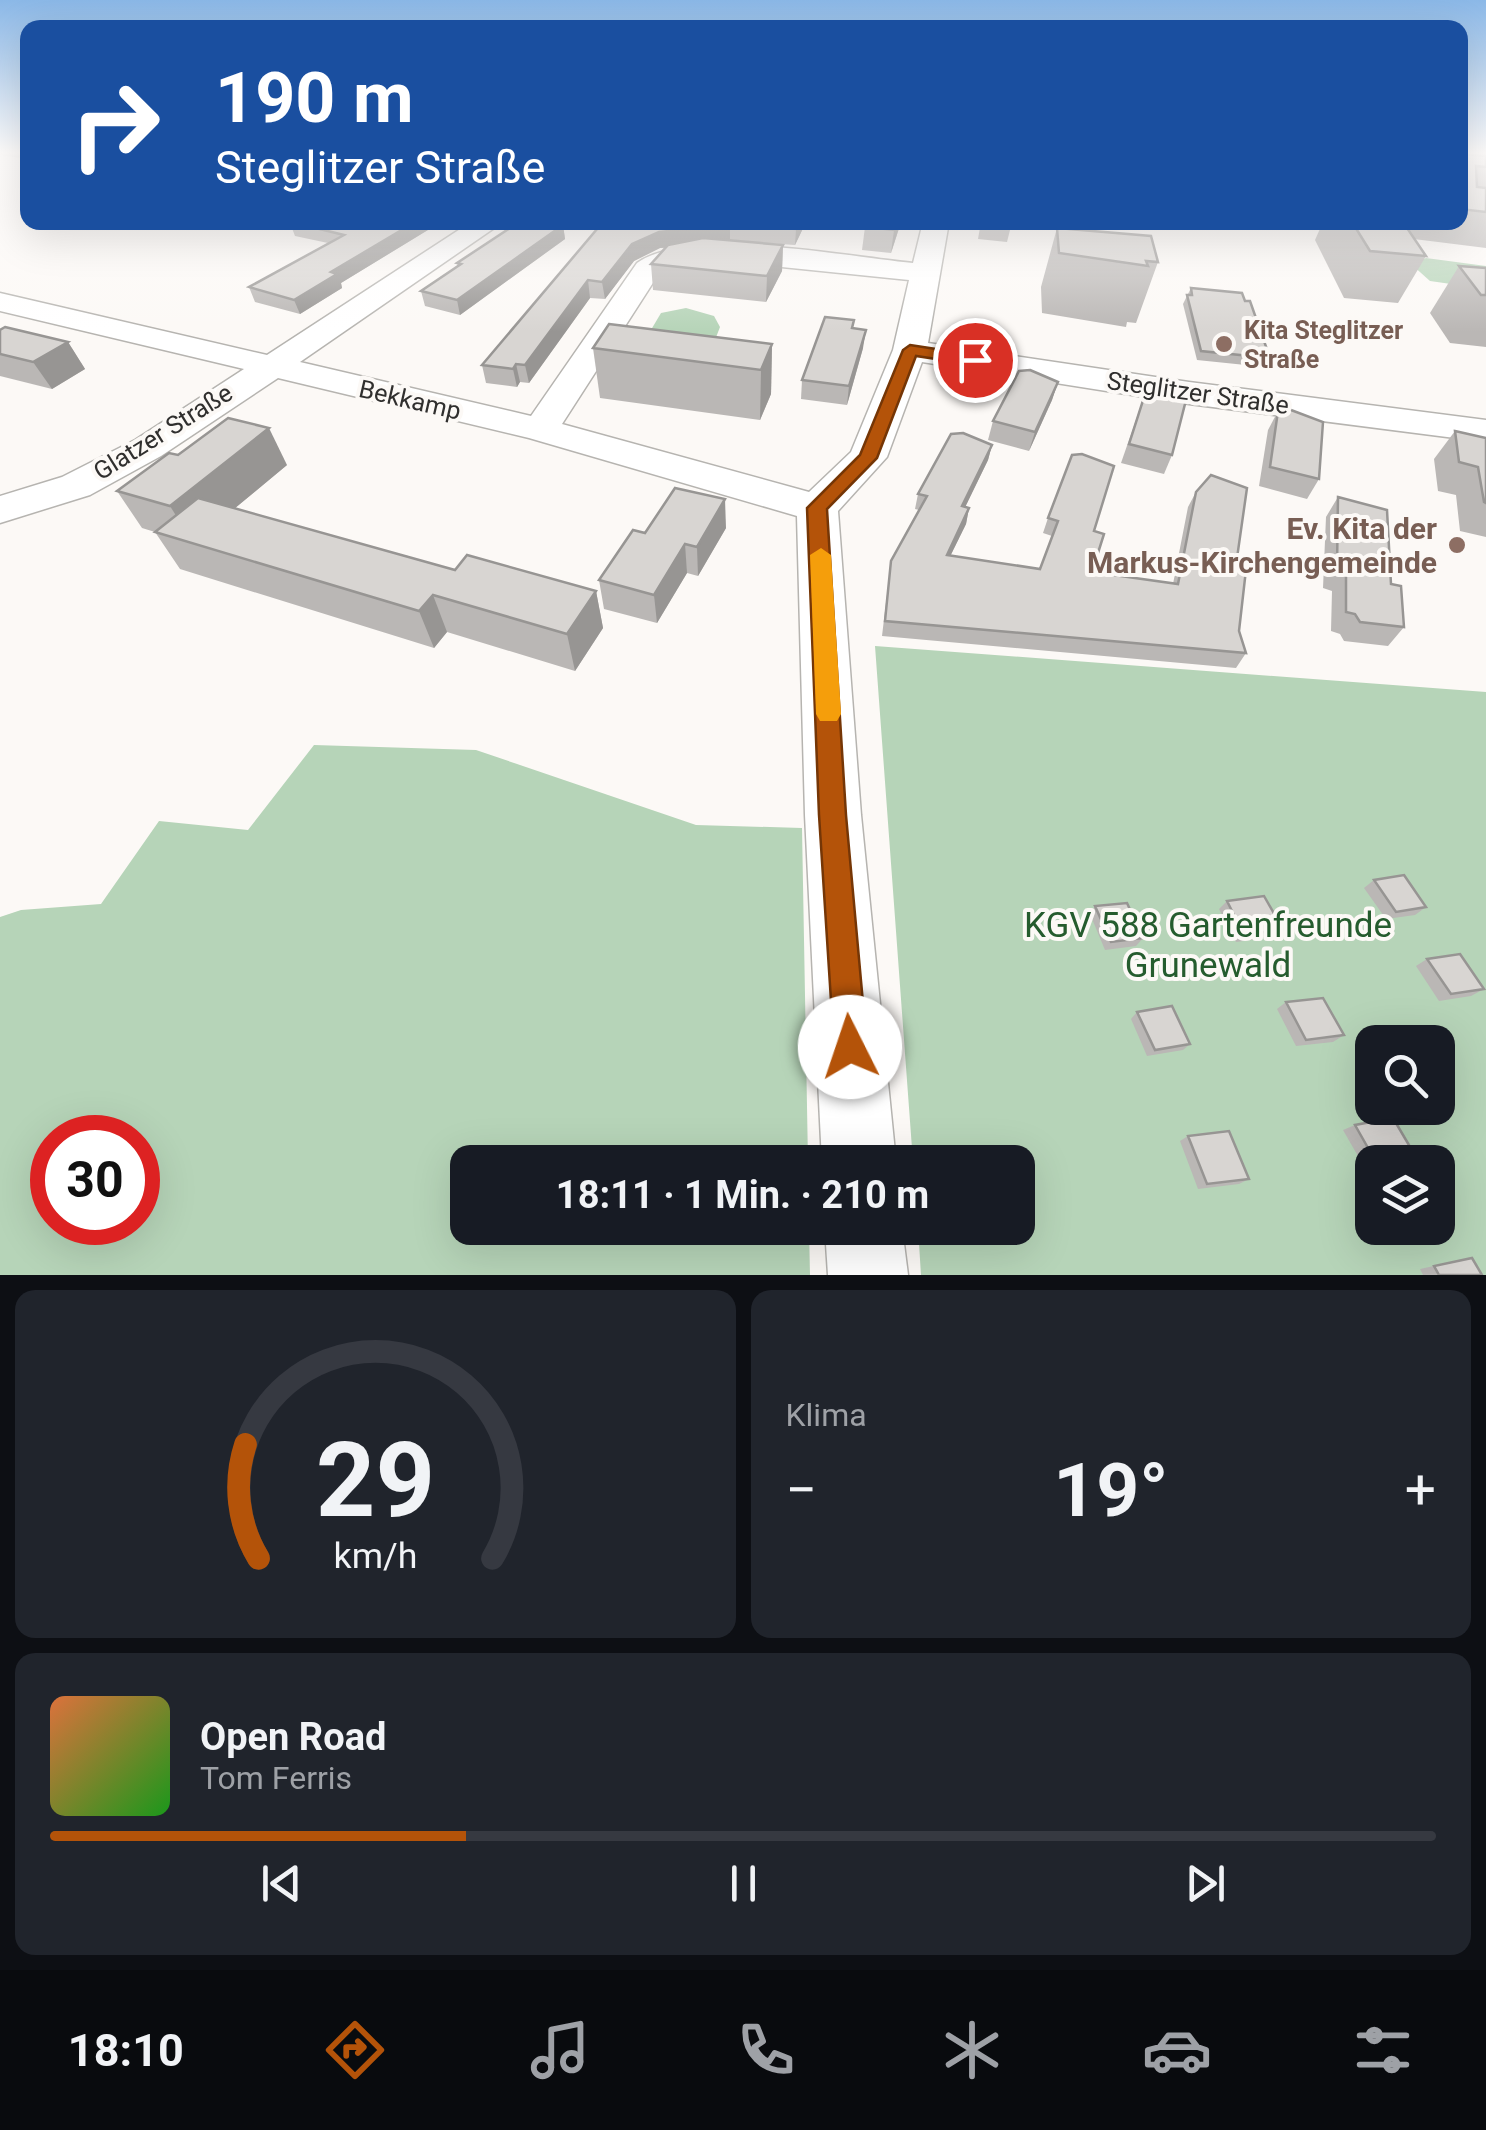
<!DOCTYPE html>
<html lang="de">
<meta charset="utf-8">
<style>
body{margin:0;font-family:Roboto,sans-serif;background:#20242c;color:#f1f3f6;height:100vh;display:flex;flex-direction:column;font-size:38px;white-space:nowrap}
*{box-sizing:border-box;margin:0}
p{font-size:32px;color:#9ea1a6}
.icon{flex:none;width:55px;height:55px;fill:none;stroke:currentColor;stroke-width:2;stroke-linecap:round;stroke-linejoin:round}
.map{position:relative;height:1275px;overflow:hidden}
.sheet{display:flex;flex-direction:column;gap:15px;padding:15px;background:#0d0f14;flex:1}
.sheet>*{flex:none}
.top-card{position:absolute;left:20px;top:20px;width:1448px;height:210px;border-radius:20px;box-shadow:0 10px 40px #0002;background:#1a4fa0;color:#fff;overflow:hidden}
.fabs{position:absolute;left:1355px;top:1025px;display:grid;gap:20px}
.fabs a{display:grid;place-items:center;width:100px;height:100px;border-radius:20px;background:#171b24;box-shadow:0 10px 40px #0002;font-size:50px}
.speed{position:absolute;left:30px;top:1115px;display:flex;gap:20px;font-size:50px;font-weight:700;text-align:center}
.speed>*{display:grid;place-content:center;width:130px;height:130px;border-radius:50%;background:#171b24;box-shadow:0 10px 40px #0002;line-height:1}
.speed .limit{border:15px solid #d22;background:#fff;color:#111}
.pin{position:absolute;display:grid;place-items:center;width:85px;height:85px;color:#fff;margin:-42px;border:5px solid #fff;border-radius:50%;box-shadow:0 2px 10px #0007}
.me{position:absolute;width:110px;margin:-55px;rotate:356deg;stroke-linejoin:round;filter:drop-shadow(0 0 8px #0008)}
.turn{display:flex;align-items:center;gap:35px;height:210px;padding:0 30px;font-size:45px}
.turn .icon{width:130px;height:130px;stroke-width:2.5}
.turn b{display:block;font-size:70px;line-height:85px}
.big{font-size:75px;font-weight:700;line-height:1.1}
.sheet .widget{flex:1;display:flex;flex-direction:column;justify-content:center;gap:15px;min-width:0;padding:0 35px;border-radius:20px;background:#20242c}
.sheet .dial{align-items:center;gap:0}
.dial svg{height:260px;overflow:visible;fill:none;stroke:#363941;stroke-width:7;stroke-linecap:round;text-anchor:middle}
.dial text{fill:#f1f3f6;stroke:none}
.song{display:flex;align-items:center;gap:30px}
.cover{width:120px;height:120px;border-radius:15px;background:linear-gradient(135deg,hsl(20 70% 55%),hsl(120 70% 35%))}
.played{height:10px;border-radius:5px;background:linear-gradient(90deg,#b45309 30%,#363941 30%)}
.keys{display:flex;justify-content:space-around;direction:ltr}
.heat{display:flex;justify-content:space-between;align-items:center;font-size:55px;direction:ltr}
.sheet .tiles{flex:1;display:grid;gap:15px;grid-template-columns:1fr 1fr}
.widget:last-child{grid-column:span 2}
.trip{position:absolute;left:450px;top:1145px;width:585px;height:100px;border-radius:20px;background:#171b24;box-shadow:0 10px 40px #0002;font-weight:700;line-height:100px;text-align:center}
.tab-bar{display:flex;height:160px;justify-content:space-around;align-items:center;background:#090b0e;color:#9ea1a6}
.tab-bar .icon{width:70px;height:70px}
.tab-bar .on{color:#b45309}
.tab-bar b{font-size:45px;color:#f1f3f6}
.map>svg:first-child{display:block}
.green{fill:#b6d4b8;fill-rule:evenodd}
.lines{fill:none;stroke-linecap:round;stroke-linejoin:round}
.minor-casing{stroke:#b6b4b0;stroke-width:3}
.minor{fill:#fff;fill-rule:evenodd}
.wall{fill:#bab7b5}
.shaded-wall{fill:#979593}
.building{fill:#d8d5d2;stroke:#979593;stroke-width:2.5}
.route{fill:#b45309;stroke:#753606;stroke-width:2.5}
.slow{fill:#f59e0b}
.education-dot{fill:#8d6e63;stroke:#fcf9f6;stroke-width:4}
.labels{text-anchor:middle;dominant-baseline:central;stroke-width:8;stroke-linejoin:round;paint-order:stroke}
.far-education-label{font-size:25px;font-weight:bold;fill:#785e54;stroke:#fcf9f6;text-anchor:start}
.far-street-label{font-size:25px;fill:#302f2e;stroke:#fcf9f6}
.education-label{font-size:30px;font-weight:bold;fill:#785e54;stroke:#fcf9f6;text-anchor:end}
.near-park-label{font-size:35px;fill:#255c2e;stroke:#fcf9f6}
</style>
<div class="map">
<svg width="1486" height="1275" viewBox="0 0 1486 1275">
<rect width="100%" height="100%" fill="#fcf9f6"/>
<g class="green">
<path d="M1426 258 1486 266V289L1430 281 1411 264Z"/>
<path d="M686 308 714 316 720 327 715 340H645L661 313Z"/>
<path d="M875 646 1486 692V1275H921L918 1228H1018V1162H913ZM1372 1042H1438V1108H1372ZM1372 1162H1438V1228H1372Z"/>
<path d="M314 745 476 750 696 825 802 828 808 1162H468V1228H809L810 1275H0V917L21 910 101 904 159 821 248 830ZM52 1138H138V1222H52Z"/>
</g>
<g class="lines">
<g class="minor-casing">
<g id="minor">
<path d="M1460 153H1486V165L1460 159Z"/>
<path d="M471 222H503L300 362 531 416 637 263C690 225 847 257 913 263L923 222H949L928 343 1189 382 1486 420V442L1189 404 922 362 887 457 838 511 861 815 896 1162H822L805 815 797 516 529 438 278 378 161 456 90 495 0 523V496L62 477 135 440 244 369 0 311V293L267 355ZM704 259 909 280 893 350 851 452 809 492 562 424 658 275 668 267Z"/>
<path d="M825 1228H902L908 1275H828Z"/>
</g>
</g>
<use href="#minor" class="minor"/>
</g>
<g class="wall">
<path d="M0 153H28V159L0 155Z"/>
<path d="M1460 154 1486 156V248L1414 239 1426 256 1398 303 1344 298 1315 240 1323 222H1460Z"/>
<path d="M441 222 341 283 342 288 300 314 255 302 249 287 328 243 295 236 290 223Z"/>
<path d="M603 222 763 224 806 222 795 245 751 242 783 245 782 271 766 302 653 290 651 264 666 248H660L634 261 605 299 590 298 529 383 520 382 517 387 486 383 482 365Z"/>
<path d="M901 222 891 253 862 250 865 227Z"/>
<path d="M981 222H1012L1007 242 978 239Z"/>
<path d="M1082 222H1139L1137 228Z"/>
<path d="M563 225 565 239 460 315 425 306 421 291 458 266 457 263Z"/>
<path d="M1057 228 1158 262 1136 323 1127 322 1126 327 1042 313 1041 287Z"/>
<path d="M1459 266 1486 268V347L1450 343 1430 313Z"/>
<path d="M1191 288 1270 358 1265 367 1197 360 1183 304Z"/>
<path d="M854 329 863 348 847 405 801 399 802 380Z"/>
<path d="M0 330 68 342 85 369 52 389 0 376Z"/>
<path d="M772 344 771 394 760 420 600 398 593 348Z"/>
<path d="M1058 382 1052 400 1029 451 988 440 993 421Z"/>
<path d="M1146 391 1172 455 1164 474 1121 463Z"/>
<path d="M1278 411 1319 479 1307 499 1259 486 1268 430Z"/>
<path d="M1455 431 1486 438V537L1460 531 1456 495 1438 491 1434 459Z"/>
<path d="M992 445 988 460 965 507 969 508 966 524 950 556 1040 569 1052 536 1043 533 1048 518 1094 531 1092 572 1173 584 1188 507 1196 492 1237 558 1239 631 1246 653 1236 668 882 636 891 561 919 510 915 509 918 494Z"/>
<path d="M178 455 287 465 235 508 455 570 596 591 603 628 575 671 447 632 434 648 180 569 155 532 142 528 117 491Z"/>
<path d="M1338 497 1391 584 1404 627 1388 646 1344 641 1340 634 1331 631 1332 591 1323 588 1326 517Z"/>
<path d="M726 528 698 576 687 573 657 623 604 609 599 580 645 533Z"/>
<path d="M1374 880 1426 907 1415 915 1386 919 1364 888Z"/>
<path d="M1227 901 1283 929 1274 937 1236 942 1219 909Z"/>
<path d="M1095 906 1143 938 1136 946 1105 950 1090 914Z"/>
<path d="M1427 959 1484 989 1471 996 1439 1001 1416 966Z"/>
<path d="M1286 1002 1344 1035 1333 1042 1296 1046 1277 1009Z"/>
<path d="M1137 1012 1190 1044 1183 1050 1147 1056 1131 1019Z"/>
<path d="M1355 1125 1419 1162H1372V1177H1370L1343 1130Z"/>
<path d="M1188 1136 1249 1179 1239 1184 1198 1189 1180 1141Z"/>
<path d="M1457 1261 1482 1275H1423L1420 1269Z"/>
</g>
<g class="shaded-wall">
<path d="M415 222H441L341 283 342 288 300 314 294 300 331 272Z"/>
<path d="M799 222H806L795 245 796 229Z"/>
<path d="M897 222H901L891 253 894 230Z"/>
<path d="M563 225 565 239 460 315 457 300Z"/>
<path d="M730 225V241L660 248 634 261 605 299 602 282 632 244 659 232Z"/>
<path d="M783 245 782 271 766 302 767 276Z"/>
<path d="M588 280 590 298 529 383 525 365Z"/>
<path d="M866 330 863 348 847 405 849 386Z"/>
<path d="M68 342 85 369 52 389 33 362Z"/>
<path d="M772 344 771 394 760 420 761 370Z"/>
<path d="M516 364 520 382 517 387 513 369Z"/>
<path d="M1058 382 1052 400 1029 451 1035 432Z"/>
<path d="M269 428 287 465 193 543 170 506Z"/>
<path d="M992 445 988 460 958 522 962 506Z"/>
<path d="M725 499 726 528 698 576 697 547Z"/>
<path d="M969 508 966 524 943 571 947 555Z"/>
<path d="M685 544 687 573 657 623 654 595Z"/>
<path d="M596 591 603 628 575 671 567 634Z"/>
<path d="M433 595 447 632 434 648 419 611Z"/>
</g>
<g class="building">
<path d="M1460 154 1486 156V167L1476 166 1477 187 1486 188V212L1460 209Z"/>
<path d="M415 222 331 272 337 274 294 300 249 287 344 235 291 222Z"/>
<path d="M519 222H550L563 225 457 300 421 291 461 264 457 263Z"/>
<path d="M603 222H746L763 224 764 222H799L796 229 730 225 659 232 632 244 602 282 588 280 525 365 516 364 513 369 482 365Z"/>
<path d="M866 222H897L894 230 865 227Z"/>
<path d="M1352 222H1403L1426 256 1370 251Z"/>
<path d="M1057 228 1151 236 1158 262 1146 261 1148 266 1059 253Z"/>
<path d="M703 238 783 245 767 276 651 264 668 245Z"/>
<path d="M1459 266 1486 268V295H1481Z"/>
<path d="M1191 288 1242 293 1245 301H1250L1270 358 1201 351 1187 295H1192Z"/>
<path d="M825 317 854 320 852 328 866 330 849 386 802 380Z"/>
<path d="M609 324 772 344 761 370 593 348Z"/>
<path d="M5 327 68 342 33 362 0 354V330Z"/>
<path d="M1030 370 1058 382 1035 432 993 421 1019 371Z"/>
<path d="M1155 389 1186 400 1172 455 1129 444 1146 391Z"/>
<path d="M1291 410 1323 422 1319 479 1270 467 1278 411Z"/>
<path d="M228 418 269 428 170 506 117 491 169 453 178 455Z"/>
<path d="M1455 431 1486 438V503L1484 502 1478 467 1459 462Z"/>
<path d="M963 433 992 445 962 506 969 508 947 555 1040 569 1058 521 1048 518 1072 455 1082 454 1114 466 1094 531 1104 534 1092 572 1178 584 1196 492 1211 475 1247 488 1237 558 1247 561 1239 631 1246 653 885 621 891 561 927 496 918 494 951 434Z"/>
<path d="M675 488 725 499 697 547 685 544 654 595 599 580 633 530 645 533Z"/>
<path d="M1338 497 1387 510 1391 584 1401 586 1404 627 1360 622 1355 614 1346 612V572L1337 569Z"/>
<path d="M198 498 455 570 467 555 596 591 567 634 433 595 419 611 155 532Z"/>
<path d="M1404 875 1426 907 1396 912 1374 880Z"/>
<path d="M1264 896 1283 929 1244 935 1227 901Z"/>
<path d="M1127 903 1143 938 1111 942 1095 906Z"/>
<path d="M1460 954 1484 989 1451 994 1427 959Z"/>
<path d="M1323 998 1344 1035 1306 1040 1286 1002Z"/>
<path d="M1172 1006 1190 1044 1155 1050 1137 1012Z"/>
<path d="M1393 1118 1419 1162H1376L1355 1125Z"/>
<path d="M1229 1131 1249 1179 1207 1184 1188 1136Z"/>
<path d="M1472 1258 1482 1275H1439L1434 1266Z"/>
</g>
<linearGradient id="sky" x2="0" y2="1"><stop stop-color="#8bb8e7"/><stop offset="0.46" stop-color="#fefcfb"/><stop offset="1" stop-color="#fefcfb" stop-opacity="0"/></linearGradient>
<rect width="1486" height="332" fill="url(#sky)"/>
<path class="route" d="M910 345 975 355 983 360 975 365 916 356 877 458 827 509 846 815 867 1047 862 1058 850 1063 839 1058 834 1047 819 815 807 508 860 455 903 350Z"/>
<path class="slow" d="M821 548 831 555 841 714 837 721H820L816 714 810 555Z"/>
<g class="education-dot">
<circle cx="1224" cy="344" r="10"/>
<circle cx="1457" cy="545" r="10"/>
</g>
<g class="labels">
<g class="far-education-label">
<text x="1244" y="330">Kita Steglitzer<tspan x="1244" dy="29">Straße</tspan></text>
</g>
<g class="far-street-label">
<text transform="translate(1198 393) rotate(8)">Steglitzer Straße</text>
<text transform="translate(410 400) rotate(13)">Bekkamp</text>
<text transform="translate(163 432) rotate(-32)">Glatzer Straße</text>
</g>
<g class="education-label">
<text x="1437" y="528">Ev. Kita der<tspan x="1437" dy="34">Markus-Kirchengemeinde</tspan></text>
</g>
<g class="near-park-label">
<text x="1208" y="925">KGV 588 Gartenfreunde<tspan x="1208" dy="40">Grunewald</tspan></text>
</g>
</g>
</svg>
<div class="fabs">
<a><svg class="icon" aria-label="search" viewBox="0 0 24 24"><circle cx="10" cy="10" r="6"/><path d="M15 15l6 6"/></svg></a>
<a><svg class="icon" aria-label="layers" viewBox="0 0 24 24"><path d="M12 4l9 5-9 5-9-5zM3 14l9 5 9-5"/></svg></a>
</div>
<div class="speed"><div class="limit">30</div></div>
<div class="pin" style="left:975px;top:360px;background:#d93025"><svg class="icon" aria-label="arrive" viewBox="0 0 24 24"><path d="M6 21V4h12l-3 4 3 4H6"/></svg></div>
<svg class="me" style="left:850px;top:1047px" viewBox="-20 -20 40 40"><circle r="19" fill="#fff"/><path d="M0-13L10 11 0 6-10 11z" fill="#b45309"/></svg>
<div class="trip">18:11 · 1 Min. · 210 m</div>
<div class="top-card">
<div class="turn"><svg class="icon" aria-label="right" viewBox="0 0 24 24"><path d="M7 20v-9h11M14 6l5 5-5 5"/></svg><div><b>190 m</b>Steglitzer Straße</div></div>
</div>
</div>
<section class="sheet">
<div class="tiles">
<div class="widget dial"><svg viewBox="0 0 100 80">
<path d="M14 69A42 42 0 1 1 86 69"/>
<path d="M14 69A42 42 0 0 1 10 34" stroke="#b45309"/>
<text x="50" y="56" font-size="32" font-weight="700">29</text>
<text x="50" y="72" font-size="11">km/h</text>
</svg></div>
<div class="widget"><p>Klima</p>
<div class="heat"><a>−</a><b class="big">19°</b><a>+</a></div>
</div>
<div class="widget">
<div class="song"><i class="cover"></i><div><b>Open Road</b><p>Tom Ferris</p></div></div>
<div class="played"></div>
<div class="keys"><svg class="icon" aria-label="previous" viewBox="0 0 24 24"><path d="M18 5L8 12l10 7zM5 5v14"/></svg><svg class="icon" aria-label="pause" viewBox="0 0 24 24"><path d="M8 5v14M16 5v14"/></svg><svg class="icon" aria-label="next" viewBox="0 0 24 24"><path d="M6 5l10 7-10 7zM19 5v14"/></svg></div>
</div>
</div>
</section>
<nav class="tab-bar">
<b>18:10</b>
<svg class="icon on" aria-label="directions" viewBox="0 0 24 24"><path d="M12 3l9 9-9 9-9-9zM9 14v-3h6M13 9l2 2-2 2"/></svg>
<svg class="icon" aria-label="music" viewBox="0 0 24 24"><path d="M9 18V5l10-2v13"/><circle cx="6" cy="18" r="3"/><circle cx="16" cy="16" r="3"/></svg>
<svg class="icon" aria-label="phone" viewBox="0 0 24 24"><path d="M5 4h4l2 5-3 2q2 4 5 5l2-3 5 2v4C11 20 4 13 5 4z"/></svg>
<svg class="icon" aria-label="climate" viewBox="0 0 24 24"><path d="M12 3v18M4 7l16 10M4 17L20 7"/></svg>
<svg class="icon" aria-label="car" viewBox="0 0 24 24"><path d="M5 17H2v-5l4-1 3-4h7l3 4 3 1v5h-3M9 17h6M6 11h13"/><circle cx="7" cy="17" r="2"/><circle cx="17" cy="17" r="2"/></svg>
<svg class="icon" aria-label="filters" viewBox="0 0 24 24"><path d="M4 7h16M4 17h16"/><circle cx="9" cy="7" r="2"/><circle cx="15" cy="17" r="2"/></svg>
</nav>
